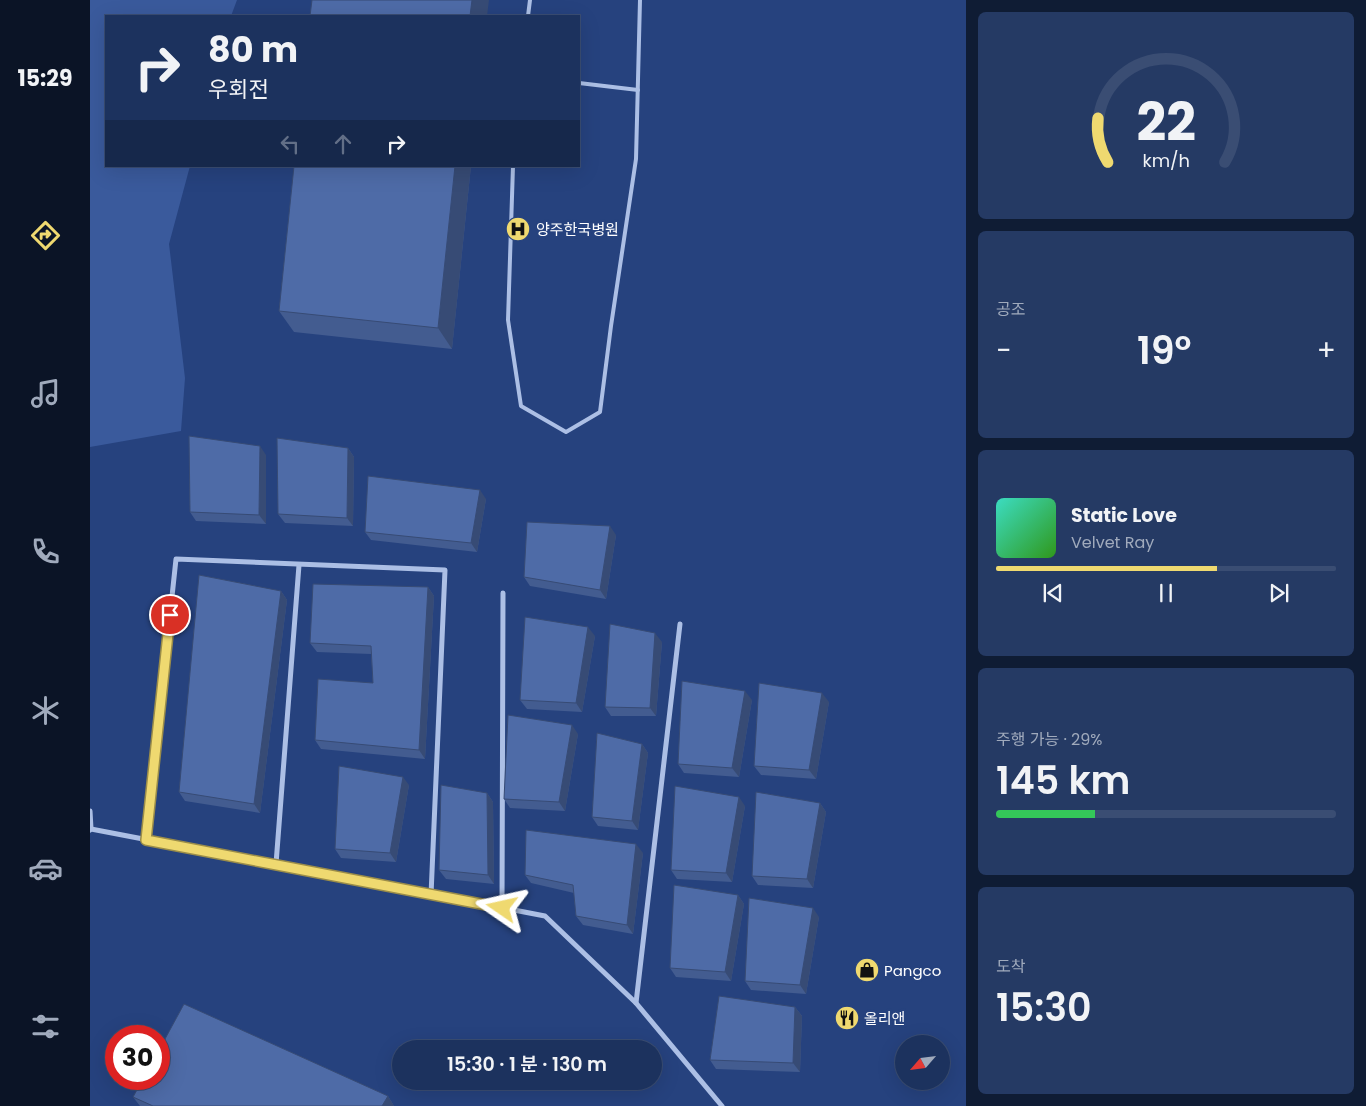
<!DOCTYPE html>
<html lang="ko">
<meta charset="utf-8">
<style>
body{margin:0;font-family:Poppins,"Noto Sans KR",sans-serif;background:#253a64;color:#f1f3f6;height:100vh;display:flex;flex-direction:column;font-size:19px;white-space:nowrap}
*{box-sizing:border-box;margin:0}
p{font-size:16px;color:#a0aabc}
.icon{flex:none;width:28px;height:28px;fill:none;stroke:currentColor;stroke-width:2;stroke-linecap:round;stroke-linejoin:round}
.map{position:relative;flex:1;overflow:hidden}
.side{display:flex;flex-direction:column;gap:12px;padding:12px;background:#0f1c34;width:400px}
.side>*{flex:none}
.top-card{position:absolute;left:15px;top:15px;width:475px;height:152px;border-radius:0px;box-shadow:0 5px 20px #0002,0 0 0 1px #3a4d73;background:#1c325e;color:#f1f3f6;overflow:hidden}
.needle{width:32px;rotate:242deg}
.fabs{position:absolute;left:805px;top:1035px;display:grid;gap:10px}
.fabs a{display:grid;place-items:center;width:55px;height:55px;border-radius:50%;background:#1c325e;box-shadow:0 5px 20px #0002,0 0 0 1px #3a4d73;font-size:25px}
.speed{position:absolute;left:15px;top:1025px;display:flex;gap:10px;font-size:25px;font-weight:700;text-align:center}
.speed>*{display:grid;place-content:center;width:65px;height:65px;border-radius:50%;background:#1c325e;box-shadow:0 5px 20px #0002,0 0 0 1px #3a4d73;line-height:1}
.speed .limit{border:8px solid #d22;background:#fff;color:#111}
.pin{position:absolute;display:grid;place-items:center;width:42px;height:42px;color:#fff;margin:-21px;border:2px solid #fff;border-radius:50%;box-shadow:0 1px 5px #0007}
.me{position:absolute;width:55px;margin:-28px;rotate:281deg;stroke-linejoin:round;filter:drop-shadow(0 0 4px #0008)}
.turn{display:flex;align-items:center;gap:18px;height:105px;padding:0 20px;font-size:22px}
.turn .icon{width:65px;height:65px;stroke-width:2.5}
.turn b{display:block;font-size:35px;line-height:42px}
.lanes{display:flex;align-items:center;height:48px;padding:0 20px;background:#0003;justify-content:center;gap:25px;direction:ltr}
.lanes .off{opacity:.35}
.big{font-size:38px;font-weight:600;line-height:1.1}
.side .card{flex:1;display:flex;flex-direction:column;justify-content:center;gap:8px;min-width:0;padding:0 18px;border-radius:8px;background:#253a64}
.side .dial{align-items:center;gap:0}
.dial svg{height:130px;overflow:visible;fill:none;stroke:#3a4d73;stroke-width:7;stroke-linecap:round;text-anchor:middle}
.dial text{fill:#f1f3f6;stroke:none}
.song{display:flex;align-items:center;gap:15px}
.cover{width:60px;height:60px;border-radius:8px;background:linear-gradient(135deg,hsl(170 70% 55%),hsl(110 70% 35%))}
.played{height:5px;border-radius:2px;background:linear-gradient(90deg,#efd970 65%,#3a4d73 65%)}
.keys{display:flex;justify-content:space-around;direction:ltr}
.heat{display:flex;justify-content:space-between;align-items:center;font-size:28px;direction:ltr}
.charge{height:8px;border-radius:4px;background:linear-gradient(90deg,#34c759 29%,#3a4d73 0)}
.trip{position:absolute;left:302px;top:1040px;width:270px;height:50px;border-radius:25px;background:#1c325e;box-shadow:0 5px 20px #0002,0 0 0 1px #3a4d73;font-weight:600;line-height:50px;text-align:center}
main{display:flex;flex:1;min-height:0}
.tab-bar{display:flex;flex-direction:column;width:90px;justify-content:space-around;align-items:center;background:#0b1426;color:#a0aabc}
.tab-bar .icon{width:35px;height:35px}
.tab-bar .current{color:#efd970}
.tab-bar b{font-size:22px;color:#f1f3f6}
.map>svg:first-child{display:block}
.green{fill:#3a5a9c}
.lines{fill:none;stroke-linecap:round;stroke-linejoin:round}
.service{stroke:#acbfe5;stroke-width:4}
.minor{stroke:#acbfe5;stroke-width:5}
.wall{fill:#435c90}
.shaded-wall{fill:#374b75}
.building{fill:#4e6ba7;stroke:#374b75}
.route-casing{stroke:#9b8d49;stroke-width:12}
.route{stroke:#efd970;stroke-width:9}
.labels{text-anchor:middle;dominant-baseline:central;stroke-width:5;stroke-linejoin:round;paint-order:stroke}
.poi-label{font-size:15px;fill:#fff;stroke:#26427e;text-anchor:start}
</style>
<main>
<nav class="tab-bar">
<b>15:29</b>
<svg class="icon current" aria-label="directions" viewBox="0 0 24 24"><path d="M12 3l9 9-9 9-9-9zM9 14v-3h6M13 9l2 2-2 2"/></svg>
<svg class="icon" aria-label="music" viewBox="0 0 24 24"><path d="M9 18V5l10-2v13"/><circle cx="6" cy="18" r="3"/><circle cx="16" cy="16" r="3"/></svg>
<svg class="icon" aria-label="phone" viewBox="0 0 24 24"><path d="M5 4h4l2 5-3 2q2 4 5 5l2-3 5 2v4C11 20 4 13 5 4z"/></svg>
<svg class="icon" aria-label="climate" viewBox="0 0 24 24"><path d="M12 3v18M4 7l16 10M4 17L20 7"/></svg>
<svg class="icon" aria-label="car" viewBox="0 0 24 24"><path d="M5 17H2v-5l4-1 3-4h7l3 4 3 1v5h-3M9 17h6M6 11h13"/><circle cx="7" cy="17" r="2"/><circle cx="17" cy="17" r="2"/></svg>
<svg class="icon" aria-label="filters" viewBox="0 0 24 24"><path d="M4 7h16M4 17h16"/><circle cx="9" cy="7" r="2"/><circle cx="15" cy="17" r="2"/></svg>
</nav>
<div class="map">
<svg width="876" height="1106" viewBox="0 0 876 1106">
<rect width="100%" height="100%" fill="#26427e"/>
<path class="green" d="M0 0H147L141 16H16V166H100L79 244 95 378 91 431 0 447Z"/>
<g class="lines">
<g class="service">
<path d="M438 16 440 0"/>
<path d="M489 83 548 90"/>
<path d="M423 166 418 320 431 406 476 432 510 412 521 326 546 159 550 0"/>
</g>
<g class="minor">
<path d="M0 811 1 829"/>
<path d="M0 830 1 829 455 916 546 1003 632 1106"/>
<path d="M56 840 86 559 355 570 341 895"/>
<path d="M186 864 209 565"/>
<path d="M412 908 413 593"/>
<path d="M546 1003 590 624"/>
</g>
</g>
<g class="wall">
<path d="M381 166 362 349 204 332 189 311Z"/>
<path d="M258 448 264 457 263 526 195 523 188 514Z"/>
<path d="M176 455V524L106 521 100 512Z"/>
<path d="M396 499 387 552 281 540 275 532Z"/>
<path d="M526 535 516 599 440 586 434 577Z"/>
<path d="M338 587 344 596 335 759 231 749 225 740 283 683 281 654 227 652 220 643Z"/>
<path d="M191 591 197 600 170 813 95 801 89 792Z"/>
<path d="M505 636 492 712 437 709 430 700Z"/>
<path d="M572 642 566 716H521L515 707Z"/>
<path d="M662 700 649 777 594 773 588 764Z"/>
<path d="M739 702 726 779 671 775 664 766Z"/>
<path d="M488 734 475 811 420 808 414 799Z"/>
<path d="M552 744 558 753 548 830 508 826 502 817Z"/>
<path d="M319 785 306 862 251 858 245 849Z"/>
<path d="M397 793 403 802 404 884 356 879 349 870Z"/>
<path d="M730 803 736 812 723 888 668 885 662 876Z"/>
<path d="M655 806 642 882 587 879 581 870Z"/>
<path d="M553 853 543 934 493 925 486 916 484 893 441 883 435 875Z"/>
<path d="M648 895 654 904 641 981 586 977 580 968Z"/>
<path d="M729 917 716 994 661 990 655 981Z"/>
<path d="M705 1007 712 1016 710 1072 626 1069 620 1060Z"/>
<path d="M298 1096 304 1106H50L43 1097Z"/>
</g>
<g class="shaded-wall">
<path d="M382 0H399L397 16H380Z"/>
<path d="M365 166H381L362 349 348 328Z"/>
<path d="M170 446 176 455V524L169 515Z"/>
<path d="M258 448 264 457 263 526 257 518Z"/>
<path d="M390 490 396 499 387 552 381 543Z"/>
<path d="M520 526 526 535 516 599 510 590Z"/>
<path d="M338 587 344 596 335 759 329 750Z"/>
<path d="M191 591 197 600 170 813 164 804Z"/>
<path d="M498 627 505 636 492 712 486 703Z"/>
<path d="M565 633 572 642 566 716 560 708Z"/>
<path d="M655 691 662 700 649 777 642 768Z"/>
<path d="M732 693 739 702 726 779 719 770Z"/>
<path d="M482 725 488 734 475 811 469 802Z"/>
<path d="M552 744 558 753 548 830 542 821Z"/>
<path d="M313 777 319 785 306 862 300 853Z"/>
<path d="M397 793 403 802 404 884 398 875Z"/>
<path d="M649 797 655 806 642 882 636 873Z"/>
<path d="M730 803 736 812 723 888 717 879Z"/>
<path d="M546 844 553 853 543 934 537 925Z"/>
<path d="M648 895 654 904 641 981 635 972Z"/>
<path d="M723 908 729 917 716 994 710 985Z"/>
<path d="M705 1007 712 1016 710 1072 703 1063Z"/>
<path d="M298 1096 304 1106H292Z"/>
</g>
<g class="building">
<path d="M222 0H382L380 16H220Z"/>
<path d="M204 166H365L348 328 189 311Z"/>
<path d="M99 436 170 446 169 515 100 512Z"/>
<path d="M187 438 258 448 257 518 188 514Z"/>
<path d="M278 476 390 490 381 543 275 532Z"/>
<path d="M437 522 520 526 510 590 434 577Z"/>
<path d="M109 575 191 591 164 804 89 792Z"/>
<path d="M223 584 338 587 329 750 225 740 228 679 283 683 281 646 220 643Z"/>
<path d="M435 617 498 627 486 703 430 700Z"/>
<path d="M520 624 565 633 560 708 515 707Z"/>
<path d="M592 681 655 691 642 768 588 764Z"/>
<path d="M669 683 732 693 719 770 664 766Z"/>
<path d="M418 715 482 725 469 802 414 799Z"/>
<path d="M507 733 552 744 542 821 502 817Z"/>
<path d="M249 766 313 777 300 853 245 849Z"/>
<path d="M351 785 397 793 398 875 349 870Z"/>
<path d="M585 786 649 797 636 873 581 870Z"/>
<path d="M666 792 730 803 717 879 662 876Z"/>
<path d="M436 830 546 844 537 925 486 916 483 885 435 875Z"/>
<path d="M584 885 648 895 635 972 580 968Z"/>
<path d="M659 898 723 908 710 985 655 981Z"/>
<path d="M629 996 705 1007 703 1063 620 1060Z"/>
<path d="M94 1004 298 1096 292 1106H63L43 1097 53 1079H69V1050Z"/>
</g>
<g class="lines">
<g class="route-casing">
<path id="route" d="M80 615 56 840 412 908"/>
</g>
<use href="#route" class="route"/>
</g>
<defs>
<g id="hospital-disc" transform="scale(1.25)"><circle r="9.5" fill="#efd970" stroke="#26427e"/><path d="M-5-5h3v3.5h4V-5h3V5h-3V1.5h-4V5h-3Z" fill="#111"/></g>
<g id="shop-disc" transform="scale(1.25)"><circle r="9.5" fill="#efd970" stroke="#26427e"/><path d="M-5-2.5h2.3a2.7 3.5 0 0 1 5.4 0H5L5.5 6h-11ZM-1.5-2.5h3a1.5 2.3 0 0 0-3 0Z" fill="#111"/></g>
<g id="restaurant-disc" transform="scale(1.25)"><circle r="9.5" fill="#efd970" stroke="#26427e"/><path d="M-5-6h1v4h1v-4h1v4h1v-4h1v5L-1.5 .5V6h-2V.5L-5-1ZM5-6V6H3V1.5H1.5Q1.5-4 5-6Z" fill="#111"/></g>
</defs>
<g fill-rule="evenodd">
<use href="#hospital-disc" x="428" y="229"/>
<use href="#shop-disc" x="777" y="970"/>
<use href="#restaurant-disc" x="757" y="1018"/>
</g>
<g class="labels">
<g class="poi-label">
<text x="446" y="229">양주한국병원</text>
<text x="794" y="970">Pangco</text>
<text x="774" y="1018">올리앤</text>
</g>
</g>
</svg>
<div class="fabs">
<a><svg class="needle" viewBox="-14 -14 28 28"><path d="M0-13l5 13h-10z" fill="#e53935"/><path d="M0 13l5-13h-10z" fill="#a0aabc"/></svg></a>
</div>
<div class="speed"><div class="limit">30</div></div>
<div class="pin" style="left:80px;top:615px;background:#d93025"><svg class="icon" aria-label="arrive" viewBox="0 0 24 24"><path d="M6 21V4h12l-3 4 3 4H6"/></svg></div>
<svg class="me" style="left:412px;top:908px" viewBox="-20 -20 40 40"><path d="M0-17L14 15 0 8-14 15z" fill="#efd970" stroke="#fff" stroke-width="4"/></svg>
<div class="trip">15:30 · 1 분 · 130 m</div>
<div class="top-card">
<div class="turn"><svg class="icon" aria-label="right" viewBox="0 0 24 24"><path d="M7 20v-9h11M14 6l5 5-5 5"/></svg><div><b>80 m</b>우회전</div></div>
<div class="lanes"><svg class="icon off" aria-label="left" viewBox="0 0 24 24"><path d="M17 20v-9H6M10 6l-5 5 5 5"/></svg><svg class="icon off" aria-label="ahead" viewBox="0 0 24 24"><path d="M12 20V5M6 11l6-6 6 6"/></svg><svg class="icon" aria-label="right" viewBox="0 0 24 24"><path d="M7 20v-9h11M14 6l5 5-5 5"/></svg></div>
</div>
</div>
<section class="side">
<div class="card dial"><svg viewBox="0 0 100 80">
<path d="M14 69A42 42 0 1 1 86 69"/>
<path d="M14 69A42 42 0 0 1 8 42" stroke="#efd970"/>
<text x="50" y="56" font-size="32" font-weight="700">22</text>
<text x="50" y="72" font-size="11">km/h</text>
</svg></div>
<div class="card"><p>공조</p>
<div class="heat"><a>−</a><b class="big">19°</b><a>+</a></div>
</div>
<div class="card">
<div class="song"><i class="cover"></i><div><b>Static Love</b><p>Velvet Ray</p></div></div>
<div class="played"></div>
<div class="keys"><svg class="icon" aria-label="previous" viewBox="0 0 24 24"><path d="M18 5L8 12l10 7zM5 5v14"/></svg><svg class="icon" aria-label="pause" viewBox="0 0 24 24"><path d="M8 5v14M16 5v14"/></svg><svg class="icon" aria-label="next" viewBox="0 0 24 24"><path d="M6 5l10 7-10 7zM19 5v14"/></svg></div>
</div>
<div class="card"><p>주행 가능 · 29%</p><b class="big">145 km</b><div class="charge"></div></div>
<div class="card"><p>도착</p><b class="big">15:30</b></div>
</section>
</main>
